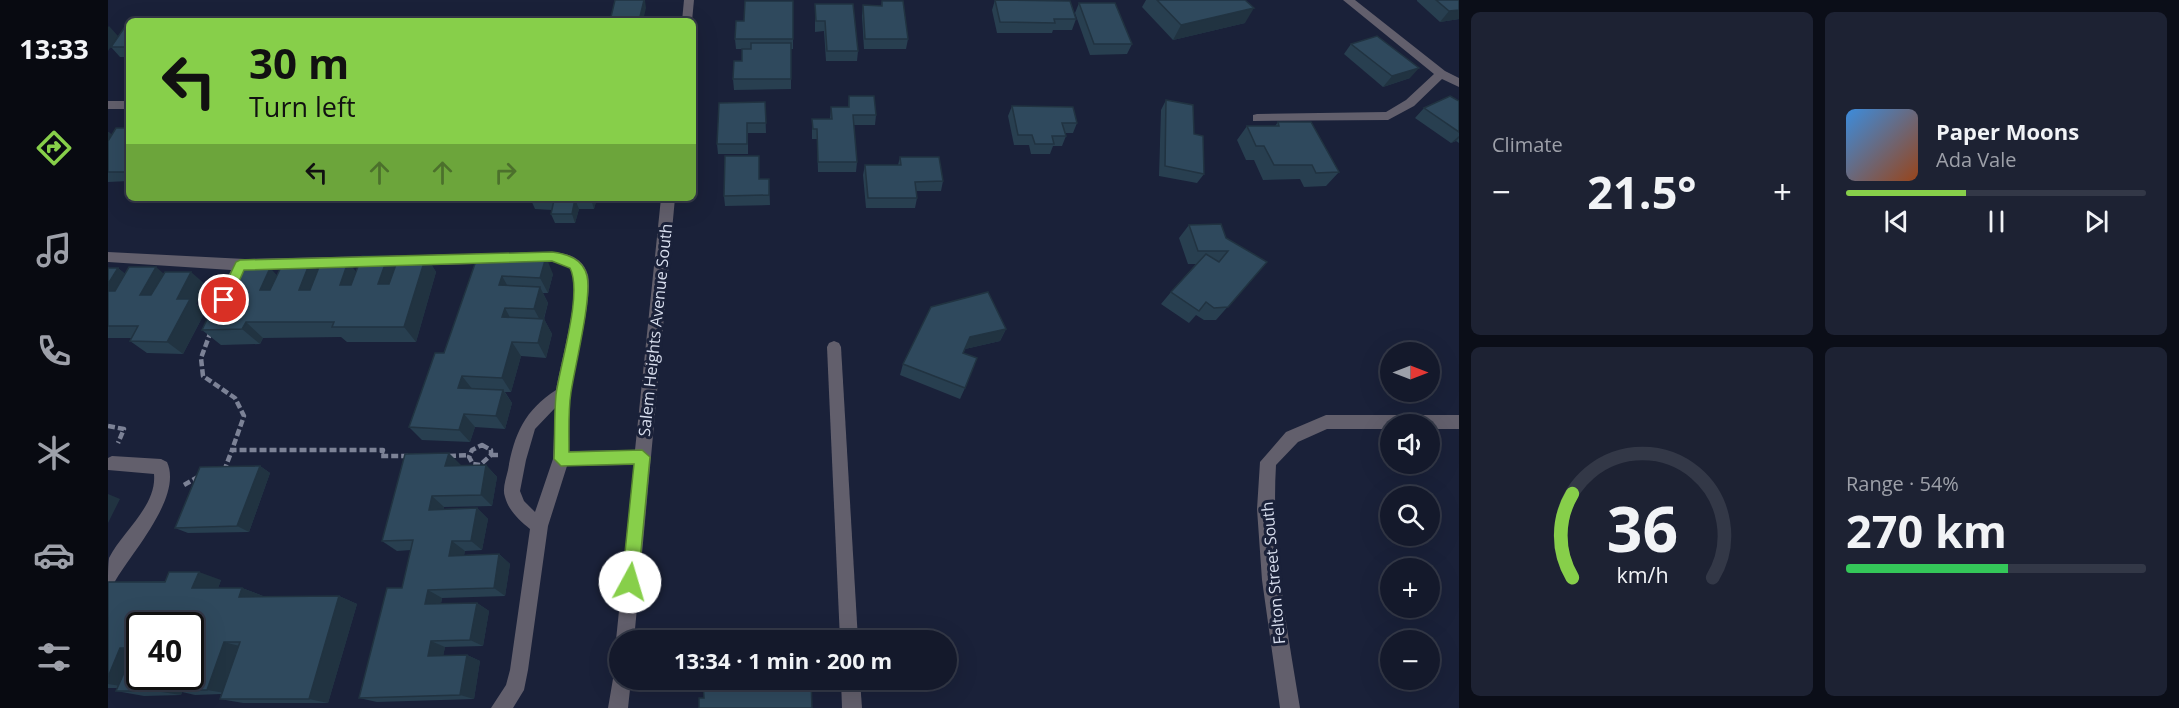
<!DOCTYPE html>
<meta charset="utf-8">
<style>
body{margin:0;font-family:"Open Sans",sans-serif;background:#1d2233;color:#f1f3f6;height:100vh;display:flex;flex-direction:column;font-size:22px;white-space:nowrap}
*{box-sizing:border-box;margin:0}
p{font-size:20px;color:#9da0a9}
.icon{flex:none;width:33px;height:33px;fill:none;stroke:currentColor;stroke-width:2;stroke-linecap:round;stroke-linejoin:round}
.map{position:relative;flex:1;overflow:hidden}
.drawer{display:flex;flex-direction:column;gap:12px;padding:12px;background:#0b0e18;width:720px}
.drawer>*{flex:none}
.guide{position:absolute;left:18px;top:18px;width:570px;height:183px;border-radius:9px;box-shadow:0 6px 24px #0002,0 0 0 2px #333847;background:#87cf4a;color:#111;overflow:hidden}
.needle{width:39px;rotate:90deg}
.fabs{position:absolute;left:1272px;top:342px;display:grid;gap:12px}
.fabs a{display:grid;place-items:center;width:60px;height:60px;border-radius:50%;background:#14192b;box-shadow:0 6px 24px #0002,0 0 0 2px #333847;font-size:30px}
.speed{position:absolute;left:18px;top:612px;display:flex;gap:12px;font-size:30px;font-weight:700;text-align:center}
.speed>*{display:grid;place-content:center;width:78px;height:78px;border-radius:50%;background:#14192b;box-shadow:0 6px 24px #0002,0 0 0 2px #333847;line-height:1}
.speed .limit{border:3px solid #111;border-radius:9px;background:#fff;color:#111}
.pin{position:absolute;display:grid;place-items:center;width:51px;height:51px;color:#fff;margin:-26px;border:3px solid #fff;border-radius:50%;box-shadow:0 2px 6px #0007}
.me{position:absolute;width:66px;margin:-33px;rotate:6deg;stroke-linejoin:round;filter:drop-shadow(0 0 4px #0008)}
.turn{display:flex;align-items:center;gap:21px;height:126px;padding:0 24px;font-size:27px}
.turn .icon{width:78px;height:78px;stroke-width:2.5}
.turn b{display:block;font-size:42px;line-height:51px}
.lanes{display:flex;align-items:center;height:57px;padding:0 24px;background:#0003;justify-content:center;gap:30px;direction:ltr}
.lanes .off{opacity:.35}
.big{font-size:45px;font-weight:700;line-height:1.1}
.drawer .card{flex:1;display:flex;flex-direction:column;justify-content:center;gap:9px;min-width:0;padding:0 21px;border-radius:9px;background:#1d2233}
.drawer .dial{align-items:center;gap:0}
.dial svg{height:156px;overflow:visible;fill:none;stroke:#333847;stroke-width:7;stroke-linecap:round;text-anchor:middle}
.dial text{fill:#f1f3f6;stroke:none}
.song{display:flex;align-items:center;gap:18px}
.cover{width:72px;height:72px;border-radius:9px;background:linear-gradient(135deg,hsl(210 70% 55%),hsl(20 70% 35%))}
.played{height:6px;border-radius:3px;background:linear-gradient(90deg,#87cf4a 40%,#333847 40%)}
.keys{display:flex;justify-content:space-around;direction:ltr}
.heat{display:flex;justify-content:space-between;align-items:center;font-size:33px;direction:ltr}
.charge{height:9px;border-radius:4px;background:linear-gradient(90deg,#34c759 54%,#333847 0)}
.drawer .tiles{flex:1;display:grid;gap:12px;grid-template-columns:repeat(2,1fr)}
.trip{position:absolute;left:501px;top:630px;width:348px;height:60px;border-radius:30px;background:#14192b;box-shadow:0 6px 24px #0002,0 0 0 2px #333847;font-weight:700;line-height:60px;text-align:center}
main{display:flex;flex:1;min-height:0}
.tab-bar{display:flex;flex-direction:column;width:108px;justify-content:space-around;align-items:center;background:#080a11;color:#9da0a9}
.tab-bar .icon{width:42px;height:42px}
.tab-bar .on{color:#87cf4a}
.tab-bar b{font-size:27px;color:#f1f3f6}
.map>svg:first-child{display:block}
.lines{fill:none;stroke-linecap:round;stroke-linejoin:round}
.path{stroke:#7c8296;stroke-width:4.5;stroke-dasharray:7 3;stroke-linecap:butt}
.minor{fill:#625f6c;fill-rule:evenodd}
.wall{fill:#283f50;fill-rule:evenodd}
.shaded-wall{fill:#213341}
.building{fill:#2f495d;stroke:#213341;stroke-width:1.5}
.route{fill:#87cf4a;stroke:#588730;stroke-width:1.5}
.labels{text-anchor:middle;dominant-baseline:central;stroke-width:6;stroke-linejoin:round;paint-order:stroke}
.street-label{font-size:16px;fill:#d9dfef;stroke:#1a2139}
</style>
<main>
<nav class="tab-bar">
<b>13:33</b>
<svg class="icon on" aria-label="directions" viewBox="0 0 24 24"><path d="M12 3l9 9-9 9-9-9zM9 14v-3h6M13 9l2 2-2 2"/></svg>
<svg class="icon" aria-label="music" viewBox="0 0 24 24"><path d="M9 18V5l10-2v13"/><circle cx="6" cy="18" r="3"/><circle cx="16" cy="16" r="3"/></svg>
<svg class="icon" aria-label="phone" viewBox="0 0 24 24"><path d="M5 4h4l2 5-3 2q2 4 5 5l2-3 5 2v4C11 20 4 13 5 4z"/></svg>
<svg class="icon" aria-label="climate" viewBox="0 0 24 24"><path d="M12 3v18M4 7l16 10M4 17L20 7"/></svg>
<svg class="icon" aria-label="car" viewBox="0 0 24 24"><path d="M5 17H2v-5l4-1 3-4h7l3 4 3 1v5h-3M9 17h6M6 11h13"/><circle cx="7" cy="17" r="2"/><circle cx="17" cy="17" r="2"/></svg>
<svg class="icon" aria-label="filters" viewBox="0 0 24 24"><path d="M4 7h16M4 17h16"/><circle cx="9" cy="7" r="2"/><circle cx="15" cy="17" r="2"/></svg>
</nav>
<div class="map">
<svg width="1351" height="708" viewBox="0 0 1351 708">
<rect width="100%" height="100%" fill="#1a2139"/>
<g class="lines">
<g class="path">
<path d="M103 331 93 358 95 376 127 398 136 416 124 450"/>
<path d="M0 426 16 429 10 443"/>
<path d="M374 445 383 450V455L372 465 365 464 361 457 364 450Z"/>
<path d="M383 455H390"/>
<path d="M341 456 361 455"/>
<path d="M116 471 124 450H275L273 456H300"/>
<path d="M76 485 90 477"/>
</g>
<g class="minor">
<path d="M576 0H586L584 21H574Z"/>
<path d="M1235 0H1247L1337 71 1351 78V87L1334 79 1306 106 1280 120 1145 121V115L1149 114 1278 112 1298 100 1326 74Z"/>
<rect x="0" y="101" width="21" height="8"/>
<path d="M553 198H567L526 640H512V647L508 640 526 465 459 466 440 526 420 670 416 690 405 708H383L398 685 402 670 422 529C411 520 401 511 397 497 394 489 398 479 400 470 406 434 417 410 448 390 452 367 471 295 466 276 463 265 453 263 444 262L136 270 121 304H111L109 300 123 270 0 262V252L137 259 444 252C461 253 475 258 480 275 485 295 467 366 463 391 460 410 462 431 461 451L527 450ZM447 408 445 459 427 512 416 501 412 491 418 460 427 429Z"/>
<path d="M726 341 731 343 733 347 750 640H732L719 347 721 343Z"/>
<path d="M1218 415H1351V429H1322V424H1282V429H1219L1190 442 1168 465C1163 547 1179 627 1192 708H1172L1154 580 1149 509 1152 462 1178 432Z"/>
<path d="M4 456 53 459 59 462C75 497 23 553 6 583L0 586C0 577 0 565 1 558 14 532 49 506 46 474L0 470V458Z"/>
<path d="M512 671V680H523L520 708H500L506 673Z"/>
<path d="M733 680H752L754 708H734Z"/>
</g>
</g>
<g class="wall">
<path d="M887 0 968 19 964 30H945L944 33H889L884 10Z"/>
<path d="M1038 0H1137V23L1065 40 1034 7Z"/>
<path d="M1309 0H1351V19L1332 22 1309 1Z"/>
<path d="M685 1V49H683V89L626 90 625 79 634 61 637 49H628L627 39 636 21Z"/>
<path d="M774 1 800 39 798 49H756L754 16 755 5 773 6Z"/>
<path d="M971 3 1024 44 1019 54 982 55 967 13Z"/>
<path d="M707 4 750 51 749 61H718L716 31 707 32Z"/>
<path d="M21 21V57H12L3 47Z"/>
<path d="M1243 44 1302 78 1275 87 1236 54Z"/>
<path d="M741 96 768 115 767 125H746L749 162 748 172H710L709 139H704V119H722L723 107H740Z"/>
<path d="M1058 100 1086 134 1096 174 1089 183 1051 176 1053 110Z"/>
<path d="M1351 101V143L1348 141 1343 143 1307 118 1316 108Z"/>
<path d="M657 102 658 133H640V154H610L609 144Z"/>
<path d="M904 106 969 123 965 133H957L958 136 954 146H945L942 154H923L921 145H906L900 116Z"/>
<path d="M1170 122 1231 172 1218 186 1196 187 1192 179 1155 180 1146 160H1138L1129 140 1139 126H1167Z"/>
<path d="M21 128V181L0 182V132L4 135Z"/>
<path d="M792 157 835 181 833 191H808L809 198 807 208H758L755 175 757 165H790Z"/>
<path d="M652 179H661L662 205 617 206 616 196Z"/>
<path d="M489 198 486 209H471L467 223H447L443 214 444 210 427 209 423 200Z"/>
<path d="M1081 225 1118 238 1159 262 1108 320H1096L1088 315 1081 323 1053 304 1063 292 1088 264H1080L1071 238Z"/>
<path d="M370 255 445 274 440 293H435L440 303 436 319 444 334 438 358 413 356 403 392H397L404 403 397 429 367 427 362 442 314 440 301 427 336 353Z"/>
<path d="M280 256 287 267 318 256 328 272 308 342H239L233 337 155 338 152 344 113 345 94 330 122 296 162 268 169 276 210 271 240 262 248 272Z"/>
<path d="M0 268H10L17 274 55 273 98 285 88 304 97 312 75 354 39 353 22 341 23 338H0Z"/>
<path d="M898 329 892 341 857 349 855 353 857 388 852 399 792 375 795 364Z"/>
<path d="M353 465 352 466 378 465 389 477 384 506 336 507V509L369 508 380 519 374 550 357 551 356 555 391 554 402 564 397 596 334 598 333 604 369 603 381 611 375 646 337 647 335 656 359 655 372 661 366 699 269 702 251 698 294 588 303 550 289 551 274 541Z"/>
<path d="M152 466 162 473 141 532 80 533 67 528Z"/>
<path d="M113 580 110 588H134L155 596H231L249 604 220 703H135L112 699 113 694 87 695 74 692 73 695 36 696 8 691 10 688H0V582ZM82 626V676H32Z"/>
</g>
<g class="shaded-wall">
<path d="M536 0H537L538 8 535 21H531Z"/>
<path d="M1146 8 1137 23 1065 40 1073 25Z"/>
<path d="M1351 10V19L1332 22 1341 11Z"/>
<path d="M1 26 10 36 0 51V27Z"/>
<path d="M1311 68 1302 78 1275 87 1284 76Z"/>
<path d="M1 132 11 142 0 158V133Z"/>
<path d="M1351 136V138L1348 141 1343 143Z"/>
<path d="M484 198H489L486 209 483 199Z"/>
<path d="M467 199 471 209 467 223 464 214Z"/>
<path d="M280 256 292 273 283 300 270 284Z"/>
<path d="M318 256 328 272 308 342 296 327Z"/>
<path d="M438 257 445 274 440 293 432 278Z"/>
<path d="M202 262 217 278 206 306 191 290Z"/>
<path d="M240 262 253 278 245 300 232 285Z"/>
<path d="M48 267 63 280 48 307 32 295Z"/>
<path d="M10 268 26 281 13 304 0 294V284Z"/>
<path d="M162 268 177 284 168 306 152 290Z"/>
<path d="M83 272 98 285 88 304 97 312 75 354 59 342 69 299Z"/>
<path d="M394 276 403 292 391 285Z"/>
<path d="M432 287 440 303 434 324 426 309Z"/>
<path d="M397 308 405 323 394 317Z"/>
<path d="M436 319 444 334 438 358 430 343Z"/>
<path d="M138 322 155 338 152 344 134 329Z"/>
<path d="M898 329 892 341 857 349 862 337Z"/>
<path d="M404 342 413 356 403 392 394 378Z"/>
<path d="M354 376 365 390 350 388Z"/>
<path d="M395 390 404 403 397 429 388 416Z"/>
<path d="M356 414 367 427 362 442 351 430Z"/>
<path d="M341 453 353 465 349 478 337 466Z"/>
<path d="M378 465 389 477 384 506 373 495Z"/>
<path d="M152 466 162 473 141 532 129 526Z"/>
<path d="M0 494 12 499 0 523Z"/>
<path d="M324 496 336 507 334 520 321 510Z"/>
<path d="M369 508 380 519 374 550 363 541Z"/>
<path d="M344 541 357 551 354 565 341 556Z"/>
<path d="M391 554 402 564 397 596 386 588Z"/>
<path d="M91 572 113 580 107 596 84 588Z"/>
<path d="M134 588 155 596 152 604 131 597Z"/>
<path d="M320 590 334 598 331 612 317 604Z"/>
<path d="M231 596 249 604 220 703 201 699Z"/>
<path d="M369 603 381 611 375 646 362 640Z"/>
<path d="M323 641 337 647 334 662 320 656Z"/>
<path d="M116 642 139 648 123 694 99 690Z"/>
<path d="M12 648 32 652 25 688 0 684V677Z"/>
<path d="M359 655 372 661 366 699 352 695Z"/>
<path d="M53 676H80L62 690 74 692 73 695 47 691Z"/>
</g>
<g class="building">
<path d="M507 0H536L531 21H502Z"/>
<path d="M887 0 962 1 968 19H946L947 23 892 22Z"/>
<path d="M1049 0H1137L1146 8 1073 25Z"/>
<path d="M1328 0H1351V10L1341 11Z"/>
<path d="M637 1H685V39H627L628 21H636Z"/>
<path d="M774 1H795L800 39H757L755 5 774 6Z"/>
<path d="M971 3H1007L1024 44H986Z"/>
<path d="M707 4H745L750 51H719L717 21H708Z"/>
<path d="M98 20H148L97 21Z"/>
<path d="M307 20H369L307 21Z"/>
<path d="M21 21V47H3Z"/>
<path d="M1269 36 1311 68 1284 76 1243 44Z"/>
<path d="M643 43H683V79H625L626 61H634V49H643Z"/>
<path d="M741 96H766L768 115H745L749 162H710L709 129H705L704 119H724L723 107H741Z"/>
<path d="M1342 96 1351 101V132L1316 108Z"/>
<path d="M1058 100 1085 105 1086 134 1095 136 1096 174 1057 166Z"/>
<path d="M657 102 658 123H639V144H609L611 103Z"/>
<path d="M904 106 965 107 969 123H954L958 136H944L946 144H927L924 135H910Z"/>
<path d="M1170 122H1203L1231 172 1208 173 1204 165H1166L1156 146H1148L1139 126H1171Z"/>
<path d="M8 128H21V172H0V141Z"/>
<path d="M617 156H651V179H661V195L616 196Z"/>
<path d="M792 157H831L835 181 807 182 809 198H760L757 165H793Z"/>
<path d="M424 198H484L483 199H467L464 214H443L446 200H423Z"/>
<path d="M1113 224 1118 238 1159 262 1120 307 1106 308 1098 302 1091 311 1063 292 1098 254 1111 262 1120 251H1090L1081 225Z"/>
<path d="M370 255 438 257 432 278 394 276 391 285 432 287 426 309 397 308 394 317 436 319 430 343 404 342 394 378 354 376 350 388 395 390 388 416 356 414 351 430 301 427 327 353H336Z"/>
<path d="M254 256H280L270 284H281L291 256H318L296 327H224L226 322H138L134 329 94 330 110 296H122L135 268H162L152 290H162L175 263 202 262 191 290H202L213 262H240L232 285H243Z"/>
<path d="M21 267H48L32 295H43L57 272H83L69 299H82L59 342 22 341 30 326H0V291H7Z"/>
<path d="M0 268H10L0 284Z"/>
<path d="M880 292 898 329 862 337 855 353 869 358 857 388 795 364 823 307Z"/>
<path d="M341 453 337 466 378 465 373 495 324 496 321 510 369 508 363 541H344L341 556 391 554 386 588 320 590 317 604 369 603 362 640 323 641 320 656 359 655 352 695 251 698 279 588H294L305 540 274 541 297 454Z"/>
<path d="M152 466 129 526 67 528 92 467Z"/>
<path d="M61 572H91L84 588H134L131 597 231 596 201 699H112L132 642H116L99 690H62L67 676H82V626H32V676H53L47 691H8L27 648H12L0 677V582H57Z"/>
<path d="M595 680H703L704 708H591V698H596Z"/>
</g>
<path class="route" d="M444 252C460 254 475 259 479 276 484 298 467 366 463 392 460 411 461 432 461 452L534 450 542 457 530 582 528 588 522 591 516 588 514 582 526 464 453 466 446 459C447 438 446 416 448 395 452 364 475 293 462 268L444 261 136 270 121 304 116 305 110 300 128 262 132 260Z"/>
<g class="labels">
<g class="street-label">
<text transform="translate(547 330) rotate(-84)">Salem Heights Avenue South</text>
<text transform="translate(1165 573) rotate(-95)">Felton Street South</text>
</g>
</g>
</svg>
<div class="fabs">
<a><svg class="needle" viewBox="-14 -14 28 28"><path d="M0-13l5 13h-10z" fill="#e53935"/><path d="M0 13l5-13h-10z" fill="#9da0a9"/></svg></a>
<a><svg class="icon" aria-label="sound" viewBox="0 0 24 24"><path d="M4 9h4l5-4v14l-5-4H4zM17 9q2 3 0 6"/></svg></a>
<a><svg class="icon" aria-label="search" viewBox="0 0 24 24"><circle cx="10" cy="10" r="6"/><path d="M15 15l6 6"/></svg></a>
<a>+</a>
<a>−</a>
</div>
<div class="speed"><div class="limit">40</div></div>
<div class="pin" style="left:116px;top:300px;background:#d93025"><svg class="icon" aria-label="arrive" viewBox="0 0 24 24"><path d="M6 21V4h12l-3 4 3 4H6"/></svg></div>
<svg class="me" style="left:522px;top:582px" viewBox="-20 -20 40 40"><circle r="19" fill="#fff"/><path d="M0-13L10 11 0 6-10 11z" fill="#87cf4a"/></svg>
<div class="trip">13:34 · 1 min · 200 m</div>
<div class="guide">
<div class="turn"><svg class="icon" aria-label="left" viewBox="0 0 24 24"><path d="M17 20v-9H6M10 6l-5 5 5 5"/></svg><div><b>30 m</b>Turn left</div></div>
<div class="lanes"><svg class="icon" aria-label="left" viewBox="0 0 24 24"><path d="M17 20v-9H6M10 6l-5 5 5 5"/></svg><svg class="icon off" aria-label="ahead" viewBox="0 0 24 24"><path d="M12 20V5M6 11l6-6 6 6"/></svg><svg class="icon off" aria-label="ahead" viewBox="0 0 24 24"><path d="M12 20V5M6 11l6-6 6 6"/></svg><svg class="icon off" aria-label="right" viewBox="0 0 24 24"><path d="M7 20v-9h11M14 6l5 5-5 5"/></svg></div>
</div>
</div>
<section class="drawer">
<div class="tiles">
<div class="card"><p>Climate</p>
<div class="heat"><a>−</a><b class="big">21.5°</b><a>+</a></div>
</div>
<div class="card">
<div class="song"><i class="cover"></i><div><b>Paper Moons</b><p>Ada Vale</p></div></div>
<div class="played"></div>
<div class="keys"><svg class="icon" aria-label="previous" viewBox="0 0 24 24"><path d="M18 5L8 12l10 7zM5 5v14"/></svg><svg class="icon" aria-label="pause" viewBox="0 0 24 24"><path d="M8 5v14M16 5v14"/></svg><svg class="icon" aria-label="next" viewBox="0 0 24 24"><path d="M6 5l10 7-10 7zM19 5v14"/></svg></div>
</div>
<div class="card dial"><svg viewBox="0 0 100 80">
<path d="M14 69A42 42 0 1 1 86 69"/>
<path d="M14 69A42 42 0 0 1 14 26" stroke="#87cf4a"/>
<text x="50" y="56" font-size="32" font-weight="700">36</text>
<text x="50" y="72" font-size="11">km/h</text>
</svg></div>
<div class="card"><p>Range · 54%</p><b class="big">270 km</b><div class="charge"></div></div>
</div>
</section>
</main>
